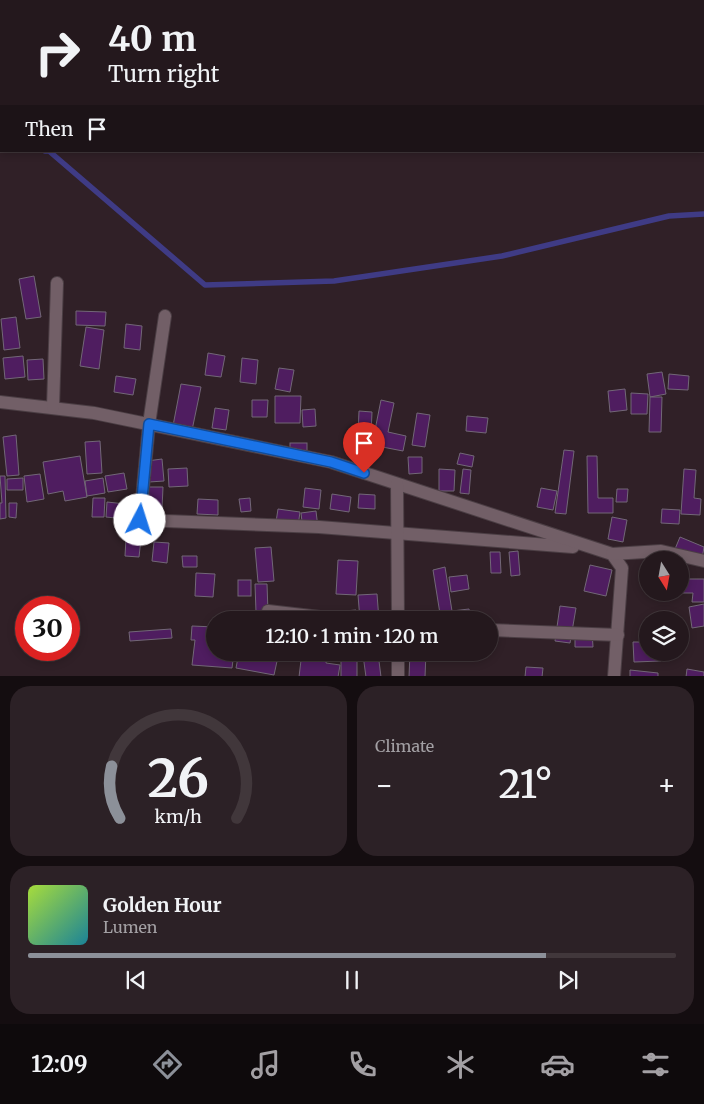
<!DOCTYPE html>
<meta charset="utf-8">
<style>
body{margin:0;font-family:Merriweather,serif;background:#2c2126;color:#f1f3f6;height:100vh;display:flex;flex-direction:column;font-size:19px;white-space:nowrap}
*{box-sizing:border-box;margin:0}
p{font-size:16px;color:#a3a0a4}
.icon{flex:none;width:28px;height:28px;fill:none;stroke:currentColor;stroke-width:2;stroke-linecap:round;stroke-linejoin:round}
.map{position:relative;height:676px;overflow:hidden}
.sheet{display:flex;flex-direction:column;gap:10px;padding:10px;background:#140d10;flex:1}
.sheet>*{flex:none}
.top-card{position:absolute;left:0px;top:0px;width:705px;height:152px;box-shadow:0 2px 8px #0003,0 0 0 1px #41373b;background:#24181d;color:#f1f3f6;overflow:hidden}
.needle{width:32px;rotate:169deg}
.buttons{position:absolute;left:639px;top:551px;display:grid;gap:10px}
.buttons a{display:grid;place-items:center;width:50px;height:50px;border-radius:50%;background:#24181d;box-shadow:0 2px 8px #0003,0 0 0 1px #41373b;font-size:25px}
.speed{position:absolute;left:15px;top:596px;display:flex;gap:10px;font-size:25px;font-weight:700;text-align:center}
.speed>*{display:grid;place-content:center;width:65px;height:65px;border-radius:50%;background:#24181d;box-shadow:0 2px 8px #0003,0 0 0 1px #41373b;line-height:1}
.speed .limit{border:8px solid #d22;background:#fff;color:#111}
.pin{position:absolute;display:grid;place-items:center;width:42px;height:42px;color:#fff;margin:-51px -21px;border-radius:50% 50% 50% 0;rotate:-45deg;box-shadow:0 0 5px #0007}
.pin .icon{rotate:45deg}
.me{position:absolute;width:55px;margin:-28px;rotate:5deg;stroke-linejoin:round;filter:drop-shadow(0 0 4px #0008)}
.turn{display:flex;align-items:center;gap:18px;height:105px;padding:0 25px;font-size:22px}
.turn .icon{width:65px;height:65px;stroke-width:2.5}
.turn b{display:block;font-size:35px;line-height:42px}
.then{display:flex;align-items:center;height:48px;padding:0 25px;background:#0003;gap:10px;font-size:19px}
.big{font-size:38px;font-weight:600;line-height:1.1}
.sheet .card{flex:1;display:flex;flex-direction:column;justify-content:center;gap:8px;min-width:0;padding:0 18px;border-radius:20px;background:#2c2126}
.sheet .dial{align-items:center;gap:0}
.dial svg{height:130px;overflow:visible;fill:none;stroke:#41373b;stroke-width:7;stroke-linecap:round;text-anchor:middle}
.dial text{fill:#f1f3f6;stroke:none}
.song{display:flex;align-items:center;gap:15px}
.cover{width:60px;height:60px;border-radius:8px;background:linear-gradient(135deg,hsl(80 70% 55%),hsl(190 70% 35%))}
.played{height:5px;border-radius:2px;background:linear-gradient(90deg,#8c9099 80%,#41373b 80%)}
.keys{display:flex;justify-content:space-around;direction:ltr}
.heat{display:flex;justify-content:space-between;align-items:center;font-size:28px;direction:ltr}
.sheet .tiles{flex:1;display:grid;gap:10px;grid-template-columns:1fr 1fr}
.card:last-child{grid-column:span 2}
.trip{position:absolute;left:206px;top:611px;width:292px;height:50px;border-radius:25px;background:#24181d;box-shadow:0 2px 8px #0003,0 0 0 1px #41373b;font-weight:600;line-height:50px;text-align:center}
.tabs{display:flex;height:80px;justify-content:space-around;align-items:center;background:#0e0a0c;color:#a3a0a4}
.tabs .icon{width:35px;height:35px}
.tabs .current{color:#8c9099}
.tabs b{font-size:22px;color:#f1f3f6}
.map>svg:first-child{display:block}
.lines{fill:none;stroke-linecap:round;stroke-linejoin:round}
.stream{stroke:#3f3b85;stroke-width:5.5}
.building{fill:#4f1d60;stroke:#726777}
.minor-casing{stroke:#4b3e44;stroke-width:14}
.minor{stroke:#725f67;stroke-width:12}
.route-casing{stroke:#114b97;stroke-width:12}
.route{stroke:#1a73e8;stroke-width:9}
</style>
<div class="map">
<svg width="704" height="677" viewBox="0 0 704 677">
<rect width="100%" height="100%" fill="#302027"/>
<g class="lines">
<g class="stream">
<path d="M0 150 1 149"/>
<path d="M45 151H49L205 285 334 281 502 256 669 216 704 214"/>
</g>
</g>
<g class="building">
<path d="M34 276 41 317 26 319 19 279Z"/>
<path d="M76 311 106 312 105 326 76 325Z"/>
<path d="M16 317 20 348 4 350 1 319Z"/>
<path d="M126 324 142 326 140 350 124 348Z"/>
<path d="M86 327 104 330 99 369 80 366Z"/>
<path d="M208 353 225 356 221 377 205 375Z"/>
<path d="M23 356 25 377 5 379 3 358Z"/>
<path d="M242 358 258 360 256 384 240 382Z"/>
<path d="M43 359 44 379 28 380 27 360Z"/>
<path d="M279 368 294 370 290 392 275 389Z"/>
<path d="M662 372 666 394 650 397 647 374Z"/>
<path d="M669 374 689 376 688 390 668 389Z"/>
<path d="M116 376 136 379 133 395 114 392Z"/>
<path d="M181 384 201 387 191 435 172 431Z"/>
<path d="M625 389 627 410 610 412 608 391Z"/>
<path d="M631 393 648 394 647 414H631Z"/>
<path d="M275 396H301L300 423H275Z"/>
<path d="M650 397H662L661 432H649Z"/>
<path d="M252 400H268L267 417H252Z"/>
<path d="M381 400 394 403 388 432 406 436 403 451 372 445Z"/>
<path d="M215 408 229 410 226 430 212 428Z"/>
<path d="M315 409 316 426 303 427 302 410Z"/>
<path d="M359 411 372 412 371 434 358 433Z"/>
<path d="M417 413 430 415 425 447 412 445Z"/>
<path d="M467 416 488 418 486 433 466 431Z"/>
<path d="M16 435 19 475 7 476 3 437Z"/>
<path d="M100 441 102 473 87 474 85 442Z"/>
<rect x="290" y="443" width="17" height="11"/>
<path d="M564 450 574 451 566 514 555 513Z"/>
<path d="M460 453 474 456 472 467 457 464Z"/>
<path d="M80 456 87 497 65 501 63 491 48 494 43 462Z"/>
<path d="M587 456H597L598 498H613V513H588Z"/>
<path d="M408 457H422V473L409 474Z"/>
<path d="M162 459 164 481 149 482 147 461Z"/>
<path d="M187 468 188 486 169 487 168 469Z"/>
<path d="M439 469 455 470 454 491H439Z"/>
<path d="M463 469 471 470 469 494 460 493Z"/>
<path d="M684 469 696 470 694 498 701 499 700 515 681 514Z"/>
<path d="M124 473 127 489 108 492 105 476Z"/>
<path d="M40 474 44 499 27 502 24 476Z"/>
<path d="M0 476H5L6 518 0 519V503H2Z"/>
<path d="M23 478V490H7V479Z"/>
<path d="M103 478 105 493 87 496 85 481Z"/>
<path d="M146 487H163L162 509 145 508Z"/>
<path d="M305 488 321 490 319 509 303 507Z"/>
<path d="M541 488 557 491 553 510 537 507Z"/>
<path d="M617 489H628L627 502H616Z"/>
<path d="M332 494 351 497 349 512 330 509Z"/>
<path d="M359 494 375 495V509L358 508Z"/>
<path d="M93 498H105L104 517H92Z"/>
<path d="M250 498 251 511 241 512 239 499Z"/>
<path d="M198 499 218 500V515L197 514Z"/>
<path d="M107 502 126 504 125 519 106 517Z"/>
<path d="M9 503H17L16 518 9 517Z"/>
<path d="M278 509 300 512 298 526 276 522Z"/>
<path d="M662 509 680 510 679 524 661 523Z"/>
<path d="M316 511 318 528 303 530 301 513Z"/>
<path d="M612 517 627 520 623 542 608 539Z"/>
<path d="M680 537 704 547 702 559 675 549Z"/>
<path d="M126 538 141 539 139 557 125 556Z"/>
<path d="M154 542 169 543 167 563 152 561Z"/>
<path d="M271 547 274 581 258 582 255 548Z"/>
<path d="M518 551 520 575 511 576 509 552Z"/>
<path d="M490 552H500L501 573H491Z"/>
<path d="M182 556H197V567H183Z"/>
<path d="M338 560 358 561 356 595 336 594Z"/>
<path d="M590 565 612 570 606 596 584 591Z"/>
<path d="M445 567 452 611 469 609 471 619 441 620 433 570Z"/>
<path d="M196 573 215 574 213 597 195 596Z"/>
<path d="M467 575 469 589 451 592 449 577Z"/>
<path d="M680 579H704V602H692L693 593H676L680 592Z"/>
<rect x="238" y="580" width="13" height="16"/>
<path d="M255 584H267L268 612H256Z"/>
<path d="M377 594 379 620H360L358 595Z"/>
<path d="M704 604V626L692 628 689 607Z"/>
<path d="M560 606 576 608 570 643 555 641Z"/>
<path d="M356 610 357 620H334L333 612Z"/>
<path d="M192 626 215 627V652H234L232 668 192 665 195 640H191Z"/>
<path d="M171 629 172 638 130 641 129 632Z"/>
<path d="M575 631H592L593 647H575Z"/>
<path d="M633 642H648V652H661V661L634 662Z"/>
<path d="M239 652 260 655 261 652H279L274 675 236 668Z"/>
<path d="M302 652H327L326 663 340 665 338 677H299Z"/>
<path d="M357 652V677H341V653Z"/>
<path d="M410 652H426L425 677H409Z"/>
<path d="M378 653 381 677H366L363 655Z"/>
<path d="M526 667 543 668 542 677H525Z"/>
<path d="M687 669 704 672V677H686Z"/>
<path d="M630 670 658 673V677H630Z"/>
</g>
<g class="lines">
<g class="minor-casing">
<g id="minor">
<path d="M165 316 149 424 140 520 319 527 573 547"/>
<path d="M0 402 94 413 331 462 612 554 622 568 614 677"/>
<path d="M53 407 57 283"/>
<path d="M397 484 398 620"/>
<path d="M612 554 661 551 704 561"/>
<path d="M268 611 346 620"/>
<path d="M490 630 618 635"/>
<path d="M398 676V652"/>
</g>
</g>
<use href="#minor" class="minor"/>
</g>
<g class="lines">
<g class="route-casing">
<path id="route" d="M140 520 149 424 331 462 364 473"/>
</g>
<use href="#route" class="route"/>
</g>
</svg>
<div class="buttons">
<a><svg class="needle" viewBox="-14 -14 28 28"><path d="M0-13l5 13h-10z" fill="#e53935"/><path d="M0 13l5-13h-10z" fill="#a3a0a4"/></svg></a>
<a><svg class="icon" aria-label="layers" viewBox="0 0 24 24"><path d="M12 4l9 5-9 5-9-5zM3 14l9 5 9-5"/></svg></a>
</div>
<div class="speed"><div class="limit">30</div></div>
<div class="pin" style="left:364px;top:473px;background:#d93025"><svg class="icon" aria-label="arrive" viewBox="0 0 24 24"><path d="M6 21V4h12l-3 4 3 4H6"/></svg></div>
<svg class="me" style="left:140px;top:520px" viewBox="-20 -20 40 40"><circle r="19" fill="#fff"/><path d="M0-13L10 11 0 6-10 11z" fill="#1a73e8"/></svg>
<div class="trip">12:10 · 1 min · 120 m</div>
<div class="top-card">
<div class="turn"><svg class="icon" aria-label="right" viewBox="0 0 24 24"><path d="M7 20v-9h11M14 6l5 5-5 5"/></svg><div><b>40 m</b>Turn right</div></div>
<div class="then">Then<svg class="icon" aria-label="arrive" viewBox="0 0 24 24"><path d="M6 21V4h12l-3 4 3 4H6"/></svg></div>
</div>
</div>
<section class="sheet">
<div class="tiles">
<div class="card dial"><svg viewBox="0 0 100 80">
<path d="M14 69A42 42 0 1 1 86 69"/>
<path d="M14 69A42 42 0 0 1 9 37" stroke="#8c9099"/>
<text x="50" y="56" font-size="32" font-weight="700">26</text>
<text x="50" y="72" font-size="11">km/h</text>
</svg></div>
<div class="card"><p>Climate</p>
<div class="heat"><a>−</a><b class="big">21°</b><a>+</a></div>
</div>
<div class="card">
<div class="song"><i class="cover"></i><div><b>Golden Hour</b><p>Lumen</p></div></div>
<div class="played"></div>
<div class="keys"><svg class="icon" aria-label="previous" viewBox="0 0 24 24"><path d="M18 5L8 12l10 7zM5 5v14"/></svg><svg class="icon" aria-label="pause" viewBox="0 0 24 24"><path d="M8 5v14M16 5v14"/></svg><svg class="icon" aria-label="next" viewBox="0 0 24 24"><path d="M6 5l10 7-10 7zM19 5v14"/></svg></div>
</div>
</div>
</section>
<nav class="tabs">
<b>12:09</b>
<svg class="icon current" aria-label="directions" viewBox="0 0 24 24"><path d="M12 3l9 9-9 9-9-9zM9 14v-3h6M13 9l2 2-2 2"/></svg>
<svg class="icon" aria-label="music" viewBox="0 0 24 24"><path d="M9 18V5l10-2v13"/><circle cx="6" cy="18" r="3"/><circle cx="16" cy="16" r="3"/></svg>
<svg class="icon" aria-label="phone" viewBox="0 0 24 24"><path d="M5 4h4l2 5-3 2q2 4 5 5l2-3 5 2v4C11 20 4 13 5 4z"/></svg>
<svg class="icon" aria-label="climate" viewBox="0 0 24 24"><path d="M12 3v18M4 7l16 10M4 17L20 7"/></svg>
<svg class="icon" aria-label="car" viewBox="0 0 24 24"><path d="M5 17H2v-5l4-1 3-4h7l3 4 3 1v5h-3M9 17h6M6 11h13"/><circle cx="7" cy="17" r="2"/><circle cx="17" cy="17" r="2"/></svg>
<svg class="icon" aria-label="filters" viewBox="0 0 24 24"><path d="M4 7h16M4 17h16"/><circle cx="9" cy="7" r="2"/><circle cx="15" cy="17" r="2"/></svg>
</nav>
